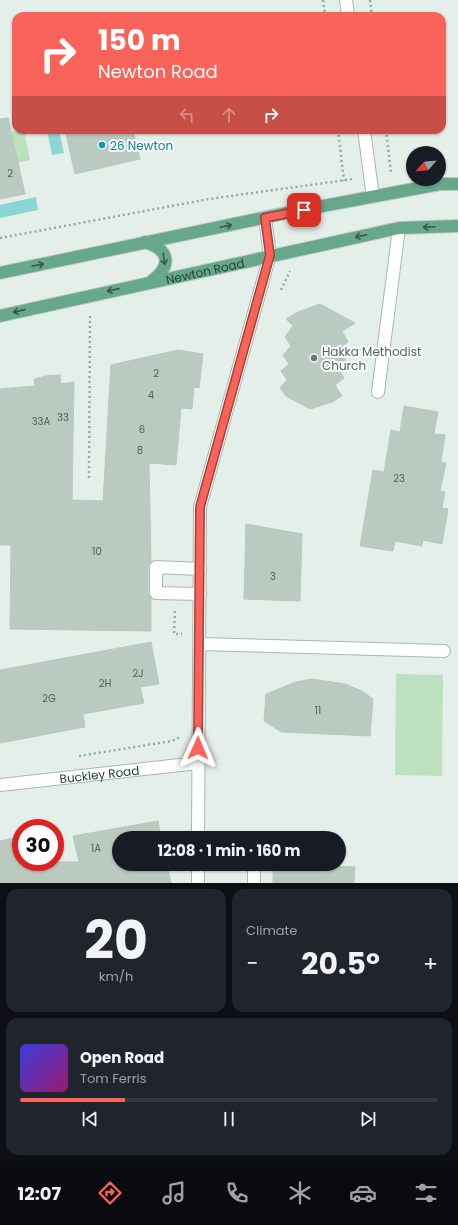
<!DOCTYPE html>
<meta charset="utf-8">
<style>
body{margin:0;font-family:Poppins,sans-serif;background:#20242c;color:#f1f3f6;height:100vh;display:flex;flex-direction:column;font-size:15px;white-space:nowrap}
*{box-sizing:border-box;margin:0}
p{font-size:13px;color:#9ea1a6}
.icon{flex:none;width:22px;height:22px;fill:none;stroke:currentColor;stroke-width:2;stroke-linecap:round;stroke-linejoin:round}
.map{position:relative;height:883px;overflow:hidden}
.drawer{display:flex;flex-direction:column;gap:6px;padding:6px;background:#0d0f14;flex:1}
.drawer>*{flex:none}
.guide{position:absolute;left:12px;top:12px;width:434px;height:122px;border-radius:12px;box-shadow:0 1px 3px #0004;background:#f96359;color:#fff;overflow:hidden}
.needle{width:26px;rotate:243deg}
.buttons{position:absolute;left:406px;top:146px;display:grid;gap:8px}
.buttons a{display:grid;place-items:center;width:40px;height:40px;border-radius:50%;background:#171b24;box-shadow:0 1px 3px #0004;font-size:20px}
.speed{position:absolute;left:12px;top:819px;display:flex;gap:8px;font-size:20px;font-weight:700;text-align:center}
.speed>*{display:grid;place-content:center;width:52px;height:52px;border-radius:50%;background:#171b24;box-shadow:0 1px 3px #0004;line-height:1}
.speed .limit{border:6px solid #d22;background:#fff;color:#111}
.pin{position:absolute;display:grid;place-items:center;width:34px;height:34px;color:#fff;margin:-17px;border-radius:8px;box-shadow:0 2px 6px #0006}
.me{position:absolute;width:44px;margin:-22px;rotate:1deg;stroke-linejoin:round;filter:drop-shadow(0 0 3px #0008)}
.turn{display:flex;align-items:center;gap:14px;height:84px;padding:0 20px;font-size:18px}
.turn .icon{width:52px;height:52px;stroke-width:2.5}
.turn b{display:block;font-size:28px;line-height:34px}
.lanes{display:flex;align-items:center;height:38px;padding:0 20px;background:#0003;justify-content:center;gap:20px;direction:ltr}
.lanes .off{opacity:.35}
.big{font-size:30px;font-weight:700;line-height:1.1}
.drawer .tile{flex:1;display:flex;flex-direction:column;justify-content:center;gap:6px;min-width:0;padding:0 14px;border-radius:12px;background:#20242c}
.drawer .dial{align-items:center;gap:0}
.dial b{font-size:52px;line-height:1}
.song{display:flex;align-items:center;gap:12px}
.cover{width:48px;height:48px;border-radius:6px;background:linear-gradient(135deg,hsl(240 70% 55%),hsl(320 70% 35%))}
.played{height:4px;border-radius:2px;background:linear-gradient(90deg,#f96359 25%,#363941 25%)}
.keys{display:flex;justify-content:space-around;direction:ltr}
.heat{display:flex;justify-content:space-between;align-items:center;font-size:22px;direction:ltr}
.drawer .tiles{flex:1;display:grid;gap:6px;grid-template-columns:1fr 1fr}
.tile:last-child{grid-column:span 2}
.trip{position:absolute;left:112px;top:831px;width:234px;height:40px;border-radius:20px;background:#171b24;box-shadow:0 1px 3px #0004;font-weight:700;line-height:40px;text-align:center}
.menu{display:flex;height:64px;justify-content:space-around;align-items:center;background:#090b0e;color:#9ea1a6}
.menu .icon{width:28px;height:28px}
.menu .current{color:#f96359}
.menu b{font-size:18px;color:#f1f3f6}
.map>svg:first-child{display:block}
.green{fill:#bde1c0}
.water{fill:#8bd6d4}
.building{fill:#bacac1;stroke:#b7c9be}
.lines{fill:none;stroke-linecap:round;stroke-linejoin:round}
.lane-casing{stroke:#a7b8af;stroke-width:14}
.street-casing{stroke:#a7b8af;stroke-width:14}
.primary-casing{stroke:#c1cac6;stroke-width:14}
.path{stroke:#84b49c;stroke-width:2.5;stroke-dasharray:2 3;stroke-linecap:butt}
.lane{stroke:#fff;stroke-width:12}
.street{stroke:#fff;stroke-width:12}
.primary{stroke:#67a78b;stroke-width:12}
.oneway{stroke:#345b4a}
.route-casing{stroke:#a2403a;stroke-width:10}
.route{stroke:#f96359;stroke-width:7}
.culture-dot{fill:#0f9aa8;stroke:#f6fbf8;stroke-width:1.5}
.worship-dot{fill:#6b7280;stroke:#f6fbf8;stroke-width:1.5}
.labels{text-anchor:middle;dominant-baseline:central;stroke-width:4;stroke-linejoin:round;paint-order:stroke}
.number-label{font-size:10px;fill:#496457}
.culture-label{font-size:12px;fill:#0d838f;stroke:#f6fbf8;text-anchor:start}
.street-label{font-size:12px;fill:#234234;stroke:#f6fbf8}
.worship-label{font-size:12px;fill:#5b616d;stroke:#f6fbf8;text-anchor:start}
</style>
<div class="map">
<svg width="458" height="883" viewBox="0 0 458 883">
<rect width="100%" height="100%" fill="#e5efe9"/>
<g class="green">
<path d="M19 130H24L30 160 14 164 7 133Z"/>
<path d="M396 674 443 675 442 776 395 775Z"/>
</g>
<g class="water">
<path d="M47 130H59L64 153 52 155Z"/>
<path d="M36 197 38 210 0 218V205Z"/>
</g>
<g class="building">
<path d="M8 118 25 194 0 199V119Z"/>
<path d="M65 130H133L140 159 75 174Z"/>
<path d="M320 304 355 323 342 331 348 342 339 349 346 361 337 367 344 378 335 385 342 396 332 402 310 409 286 396 280 388 287 380 281 371 289 364 283 355 291 346 285 337 293 326 286 319 298 312Z"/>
<path d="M178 350 203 354 199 388 194 387 192 409 181 408 176 465 149 463 151 562 148 567V593L151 598V631L10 629 11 545H0V389L35 386 34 379 46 376 60 375 61 384 74 382 72 500 103 501 111 365Z"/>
<path d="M404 406 438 412 434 434 445 435 441 462 446 463 440 491 445 492 442 508 448 509 442 544 423 540 422 546 395 541 393 551 360 546 373 470 384 472 391 430 400 432Z"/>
<path d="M246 524 302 534 300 601 244 599Z"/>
<path d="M151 642 159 684 140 687 144 703 83 714 85 727 0 743V670Z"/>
<path d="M312 679 345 684 362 691 373 699 370 736 281 732 264 721 266 694 296 682Z"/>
<path d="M158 821 161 838H119V864H167L171 883H0V841L21 836V862H79L73 836Z"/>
<path d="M273 864 355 867 354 883H273Z"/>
</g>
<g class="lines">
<g class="lane-casing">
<g id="lane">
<path d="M378 392 399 228"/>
<path d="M200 594 156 593V567L200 569"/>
<path d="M200 644 444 651"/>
<path d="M254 864V883"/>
</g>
</g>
<g class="street-casing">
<g id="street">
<path d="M346 0 348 16"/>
<path d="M364 130 373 197"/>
<path id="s1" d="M0 785 198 763"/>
<path d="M198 838 200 507 270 255 265 218"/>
<path d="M198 883V864"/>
</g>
</g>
<g class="primary-casing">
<g id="primary">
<path d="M145 242C170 250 172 265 152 281"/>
<path d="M0 273 291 212 440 184H458"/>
<path id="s2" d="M0 316 399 228 458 226"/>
</g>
</g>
<g class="path">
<path d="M323 0 325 16"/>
<path d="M370 0 372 16"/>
<path d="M338 130 344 181"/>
<path d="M386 130 391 173"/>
<path d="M0 238 209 199 353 179"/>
<path d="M281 290 290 271"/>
<path d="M89 478 90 314"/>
<path d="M175 611 174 634H182"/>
<path d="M79 756 172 741 180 737"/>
</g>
<use href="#lane" class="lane"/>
<use href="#street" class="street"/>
<use href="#primary" class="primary"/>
</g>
<defs><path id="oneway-shaft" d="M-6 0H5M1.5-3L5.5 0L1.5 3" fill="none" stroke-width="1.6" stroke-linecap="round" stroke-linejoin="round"/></defs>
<g class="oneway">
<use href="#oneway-shaft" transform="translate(226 226) rotate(-12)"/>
<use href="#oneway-shaft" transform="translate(429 227) rotate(178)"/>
<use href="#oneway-shaft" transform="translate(361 236) rotate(168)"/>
<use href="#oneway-shaft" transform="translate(164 259) rotate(82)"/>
<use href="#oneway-shaft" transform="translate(38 265) rotate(-12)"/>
<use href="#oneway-shaft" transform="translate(113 290) rotate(167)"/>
<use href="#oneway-shaft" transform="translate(19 311) rotate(167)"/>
</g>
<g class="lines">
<g class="route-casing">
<path id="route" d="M198 748 200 507 270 255 265 218 304 210"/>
</g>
<use href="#route" class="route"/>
</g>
<circle class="culture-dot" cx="102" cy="145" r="4"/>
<circle class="worship-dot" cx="314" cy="358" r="4"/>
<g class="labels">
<g class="number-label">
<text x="10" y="173">2</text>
<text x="156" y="373">2</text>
<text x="151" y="395">4</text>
<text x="63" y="417">33</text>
<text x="41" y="421">33A</text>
<text x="142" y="429">6</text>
<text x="140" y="450">8</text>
<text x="399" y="478">23</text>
<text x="97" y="551">10</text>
<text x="273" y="576">3</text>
<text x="138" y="673">2J</text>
<text x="105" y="683">2H</text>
<text x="49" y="698">2G</text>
<text x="318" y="710">11</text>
<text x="96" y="848">1A</text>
</g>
<g class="culture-label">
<text x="110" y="145">26 Newton</text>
</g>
<g class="street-label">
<text stroke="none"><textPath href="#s2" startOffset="210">Newton Road</textPath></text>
<text stroke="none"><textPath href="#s1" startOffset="100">Buckley Road</textPath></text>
</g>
<g class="worship-label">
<text x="322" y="351">Hakka Methodist<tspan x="322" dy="14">Church</tspan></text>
</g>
</g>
</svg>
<div class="buttons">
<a><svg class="needle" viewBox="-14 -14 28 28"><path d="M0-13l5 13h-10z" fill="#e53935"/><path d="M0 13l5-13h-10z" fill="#9ea1a6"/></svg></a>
</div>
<div class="speed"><div class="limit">30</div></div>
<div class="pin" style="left:304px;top:210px;background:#d93025"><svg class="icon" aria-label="arrive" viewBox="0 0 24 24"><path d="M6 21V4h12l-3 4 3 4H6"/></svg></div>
<svg class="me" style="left:198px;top:748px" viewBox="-20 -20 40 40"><path d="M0-17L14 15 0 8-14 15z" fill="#f96359" stroke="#fff" stroke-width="4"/></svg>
<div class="trip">12:08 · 1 min · 160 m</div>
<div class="guide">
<div class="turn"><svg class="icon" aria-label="right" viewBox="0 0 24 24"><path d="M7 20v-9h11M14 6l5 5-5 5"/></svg><div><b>150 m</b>Newton Road</div></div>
<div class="lanes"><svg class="icon off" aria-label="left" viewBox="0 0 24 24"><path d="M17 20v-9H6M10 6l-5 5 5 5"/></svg><svg class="icon off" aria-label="ahead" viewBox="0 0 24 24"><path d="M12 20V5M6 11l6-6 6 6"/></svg><svg class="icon" aria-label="right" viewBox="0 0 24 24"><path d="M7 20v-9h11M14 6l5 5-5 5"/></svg></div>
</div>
</div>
<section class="drawer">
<div class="tiles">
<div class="tile dial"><b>20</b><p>km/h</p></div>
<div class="tile"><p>Climate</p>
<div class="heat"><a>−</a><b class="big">20.5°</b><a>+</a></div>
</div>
<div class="tile">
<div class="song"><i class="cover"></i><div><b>Open Road</b><p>Tom Ferris</p></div></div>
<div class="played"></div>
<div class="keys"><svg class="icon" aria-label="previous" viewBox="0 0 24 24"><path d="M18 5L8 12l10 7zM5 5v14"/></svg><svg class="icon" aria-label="pause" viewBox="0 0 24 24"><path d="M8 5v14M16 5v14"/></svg><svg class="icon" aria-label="next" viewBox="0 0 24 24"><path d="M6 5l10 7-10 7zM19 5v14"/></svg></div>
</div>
</div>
</section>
<nav class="menu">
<b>12:07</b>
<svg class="icon current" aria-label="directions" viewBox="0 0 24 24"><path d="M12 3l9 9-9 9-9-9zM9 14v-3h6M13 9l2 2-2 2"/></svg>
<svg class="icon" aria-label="music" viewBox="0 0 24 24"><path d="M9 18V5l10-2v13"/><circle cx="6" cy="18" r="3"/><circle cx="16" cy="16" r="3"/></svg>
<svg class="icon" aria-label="phone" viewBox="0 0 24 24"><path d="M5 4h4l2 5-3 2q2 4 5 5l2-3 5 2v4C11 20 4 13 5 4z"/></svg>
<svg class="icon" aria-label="climate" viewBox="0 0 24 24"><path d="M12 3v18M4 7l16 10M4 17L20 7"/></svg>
<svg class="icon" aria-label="car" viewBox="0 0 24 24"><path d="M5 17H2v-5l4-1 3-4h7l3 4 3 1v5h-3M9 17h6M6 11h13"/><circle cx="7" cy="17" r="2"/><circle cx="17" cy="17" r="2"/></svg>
<svg class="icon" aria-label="filters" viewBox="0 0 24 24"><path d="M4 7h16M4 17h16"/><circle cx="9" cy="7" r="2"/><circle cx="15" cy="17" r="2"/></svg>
</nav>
